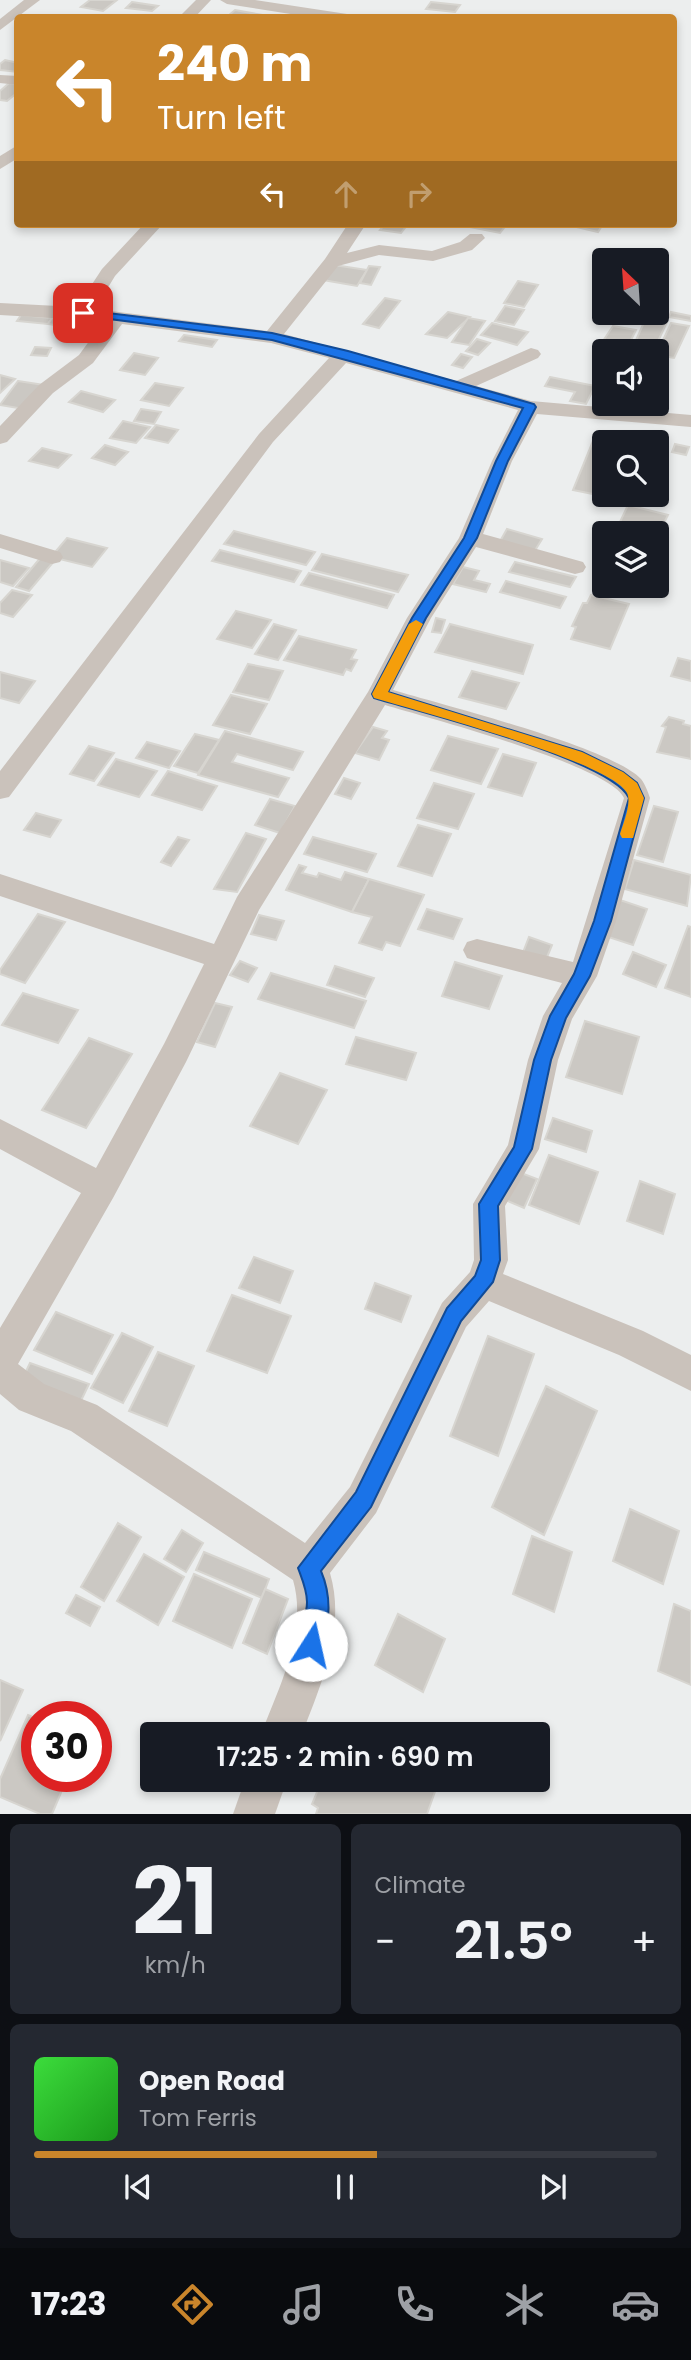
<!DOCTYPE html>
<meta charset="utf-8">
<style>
body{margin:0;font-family:Poppins,sans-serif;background:#242831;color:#f1f3f6;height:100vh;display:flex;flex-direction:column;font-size:26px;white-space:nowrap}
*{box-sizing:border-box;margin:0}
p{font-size:23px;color:#9ea1a6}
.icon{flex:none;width:38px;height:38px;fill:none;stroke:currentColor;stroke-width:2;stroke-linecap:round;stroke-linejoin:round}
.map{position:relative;height:1814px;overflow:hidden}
.drawer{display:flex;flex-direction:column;gap:10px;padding:10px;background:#0d0f14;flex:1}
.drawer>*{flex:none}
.banner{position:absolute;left:14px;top:14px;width:663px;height:214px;border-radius:7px;box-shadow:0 4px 10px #0003;background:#c9852b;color:#fff;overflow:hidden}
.needle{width:46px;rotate:335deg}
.controls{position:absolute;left:592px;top:248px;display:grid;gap:14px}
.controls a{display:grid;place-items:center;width:77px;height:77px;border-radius:7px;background:#171b24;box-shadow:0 4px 10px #0003;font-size:35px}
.speed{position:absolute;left:21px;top:1701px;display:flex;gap:14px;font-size:35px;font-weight:700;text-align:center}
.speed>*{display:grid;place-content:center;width:91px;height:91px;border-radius:50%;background:#171b24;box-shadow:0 4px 10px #0003;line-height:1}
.speed .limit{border:10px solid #d22;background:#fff;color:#111}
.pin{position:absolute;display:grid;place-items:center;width:60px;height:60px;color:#fff;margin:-30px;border-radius:14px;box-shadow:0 4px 10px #0006}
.me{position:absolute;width:77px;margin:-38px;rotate:10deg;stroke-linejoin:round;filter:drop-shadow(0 0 5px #0008)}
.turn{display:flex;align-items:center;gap:24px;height:147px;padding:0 28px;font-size:32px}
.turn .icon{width:91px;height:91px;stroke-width:2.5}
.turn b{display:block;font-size:49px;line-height:60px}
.lanes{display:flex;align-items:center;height:66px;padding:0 28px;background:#0003;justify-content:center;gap:35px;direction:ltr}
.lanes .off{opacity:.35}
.big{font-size:52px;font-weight:600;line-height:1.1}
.drawer .widget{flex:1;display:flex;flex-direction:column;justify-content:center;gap:10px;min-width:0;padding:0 24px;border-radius:10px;background:#242831}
.drawer .dial{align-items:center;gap:0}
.dial b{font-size:91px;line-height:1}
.song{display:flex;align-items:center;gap:21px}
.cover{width:84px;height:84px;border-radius:10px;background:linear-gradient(135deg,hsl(120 70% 55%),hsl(120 70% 35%))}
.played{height:7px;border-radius:4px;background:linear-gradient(90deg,#c9852b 55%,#363941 55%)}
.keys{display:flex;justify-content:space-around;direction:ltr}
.heat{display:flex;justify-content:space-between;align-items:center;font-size:38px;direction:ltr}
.drawer .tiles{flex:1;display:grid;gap:10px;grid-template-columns:1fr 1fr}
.widget:last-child{grid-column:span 2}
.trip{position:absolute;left:140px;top:1722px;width:410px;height:70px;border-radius:7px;background:#171b24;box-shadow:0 4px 10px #0003;font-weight:600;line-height:70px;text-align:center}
.menu{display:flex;height:112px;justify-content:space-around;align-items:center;background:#090b0e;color:#9ea1a6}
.menu .icon{width:49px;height:49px}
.menu .on{color:#c9852b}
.menu b{font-size:32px;color:#f1f3f6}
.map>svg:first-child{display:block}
.building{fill:#cbc8c3;stroke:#d7d5d0;stroke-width:2}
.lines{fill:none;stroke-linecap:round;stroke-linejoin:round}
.minor{fill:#cac2bb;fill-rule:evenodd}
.route{fill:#1a73e8;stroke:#114b97;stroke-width:2}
.slow{fill:#f59e0b}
</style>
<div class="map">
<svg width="691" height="1814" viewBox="0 0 691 1814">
<rect width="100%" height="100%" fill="#eceeee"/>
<g class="building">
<path d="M90 0H117L103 11 81 7Z"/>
<path d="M132 2 158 6 152 11 126 8Z"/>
<path d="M431 2 460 5 455 12 426 9Z"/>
<path d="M235 10 262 15 259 18 228 16Z"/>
<path d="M5 60 18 63V72L0 70V64Z"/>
<path d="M9 83 18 85V92L7 101 0 100V91Z"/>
<path d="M385 224H408L401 233 380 230Z"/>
<path d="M466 224H507L500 233 464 226Z"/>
<path d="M564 224H603L598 232Z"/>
<path d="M334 265 367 270 357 286 323 280Z"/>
<path d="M369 266 380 267 371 285 360 283Z"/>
<path d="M518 281 538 285 524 307 504 303Z"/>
<path d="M385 298 400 301 379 328 363 324Z"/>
<path d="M505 306 524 310 514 325 495 321Z"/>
<path d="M448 312 470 317 447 338 426 334Z"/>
<path d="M671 312 691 316V321L669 317Z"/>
<path d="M21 315 52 318 48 324 17 321Z"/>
<path d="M52 318 72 321 68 327 48 324Z"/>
<path d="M468 318 485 321 469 345 452 342Z"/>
<path d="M646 318 667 322 653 352 632 349Z"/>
<path d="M492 323 528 332 517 345 481 335Z"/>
<path d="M671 323 689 326 674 358 656 355Z"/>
<path d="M613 326 636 330 627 348 601 344Z"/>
<path d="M184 335 217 340 212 347 179 341Z"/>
<path d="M477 339 490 343 478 355 466 351Z"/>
<path d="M35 347 51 348 47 356 31 355Z"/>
<path d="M134 353 158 358 145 375 120 370Z"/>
<path d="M461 354 472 357 463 368 452 365Z"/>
<path d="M0 375 15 379 0 393Z"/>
<path d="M550 377 595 386 586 404 570 401 575 392 545 386Z"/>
<path d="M18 381 44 385 24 409 0 405Z"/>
<path d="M155 383 183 388 169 406 141 400Z"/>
<path d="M81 391 115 400 103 412 69 402Z"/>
<path d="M141 409 161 412 154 424 134 421Z"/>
<path d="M123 421 150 427 136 443 110 438Z"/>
<path d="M156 425 178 430 168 443 145 438Z"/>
<path d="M595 436 631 443H604V480L598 495 573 490Z"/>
<path d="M675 444 689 447 686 455 672 452Z"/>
<path d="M105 445 128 452 115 465 92 458Z"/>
<path d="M42 448 71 455 58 468 29 461Z"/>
<path d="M628 505 668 515 659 533 619 524Z"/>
<path d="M507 529 542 539 534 552 499 543Z"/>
<path d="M234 531 315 552 306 565 224 544Z"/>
<path d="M67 538 107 548 92 567 51 557Z"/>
<path d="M220 550 301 571 294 582 212 561Z"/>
<path d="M322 554 408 575 398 592 312 570Z"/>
<path d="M42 556 55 560 29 591 16 587Z"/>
<path d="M0 560 29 568 13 586 0 582Z"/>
<path d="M515 562 576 577 570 587 509 572Z"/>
<path d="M463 567 479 571 474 580 490 584 486 592 453 584Z"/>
<path d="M309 573 394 595 387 608 301 585Z"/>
<path d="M506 581 566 597 560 608 500 592Z"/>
<path d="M12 590 32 595 13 617 0 613V603Z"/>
<path d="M591 595 629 604 610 649 571 639 576 627 572 626 583 603H587Z"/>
<path d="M236 611 271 620 252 648 217 639Z"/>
<path d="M436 618 445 620 441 633 432 632Z"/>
<path d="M274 624 296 630 278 660 255 654Z"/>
<path d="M450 624 533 645 523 674 435 652Z"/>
<path d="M299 636 356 650 351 659 357 660 351 671 346 669 343 675 284 660Z"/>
<path d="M678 658 691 661V681L671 676Z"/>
<path d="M248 664 283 671 269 700 233 692Z"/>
<path d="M472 671 519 683 506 709 459 697Z"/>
<path d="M0 672 35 681 19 703 0 698Z"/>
<path d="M231 695 267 704 250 734 213 725Z"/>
<path d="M669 717 684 721 683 724 691 726V759L657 752 666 727 662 726Z"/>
<path d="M373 727 387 731 382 738 389 740 379 760 355 753Z"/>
<path d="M225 731 303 752 293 770 237 754 232 762 289 778 278 797 198 775Z"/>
<path d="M195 734 219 740 198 773 174 766Z"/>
<path d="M448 736 498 749 481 784 431 770Z"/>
<path d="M147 742 180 751 169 768 136 758Z"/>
<path d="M89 746 114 753 94 781 70 774Z"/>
<path d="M503 754 536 763 522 796 488 787Z"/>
<path d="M116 759 157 771 139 797 98 785Z"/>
<path d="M168 771 217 786 202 810 152 795Z"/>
<path d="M344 778 360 783 351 799 335 794Z"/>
<path d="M434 783 474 794 458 829 417 818Z"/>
<path d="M270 799 295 806 280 833 255 825Z"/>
<path d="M654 806 678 812 663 862 637 855Z"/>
<path d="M36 813 61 820 50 837 24 830Z"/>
<path d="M418 825 451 834 432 876 398 866Z"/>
<path d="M246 833 266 839 237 892 214 889Z"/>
<path d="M178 837 189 840 171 866 161 862Z"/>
<path d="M313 837 376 854 367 872 304 854Z"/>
<path d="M634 860 691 875 687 906 625 889Z"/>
<path d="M299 865 306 867 302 873 317 877 319 873 341 880 345 872 369 879 352 912 286 890Z"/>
<path d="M369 879 424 895 400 946 386 942 382 950 359 943 372 917 352 912Z"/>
<path d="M611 897 647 909 633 945 596 933Z"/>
<path d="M427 909 462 919 453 939 418 929Z"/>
<path d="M38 914 65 922 25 983 0 974V970Z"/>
<path d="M259 915 284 921 276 940 251 934Z"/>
<path d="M688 926 691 927V997L665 988Z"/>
<path d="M529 937 552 945 545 962 522 955Z"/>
<path d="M633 952 666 965 656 987 623 974Z"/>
<path d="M240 961 257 968 248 982 230 975Z"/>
<path d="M455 962 502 976 489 1009 442 996Z"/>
<path d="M335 966 374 978 365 997 327 985Z"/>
<path d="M271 973 366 1001 354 1028 258 999Z"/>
<path d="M23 993 78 1010 58 1043 2 1025Z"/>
<path d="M215 1003 232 1007 215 1047 197 1042Z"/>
<path d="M585 1021 639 1037 622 1094 566 1077Z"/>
<path d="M356 1037 416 1053 406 1080 346 1064Z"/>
<path d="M89 1038 132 1054 86 1128 42 1110Z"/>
<path d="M280 1073 327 1090 298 1144 250 1126Z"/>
<path d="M553 1118 592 1131 586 1152 545 1139Z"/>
<path d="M549 1155 598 1172 579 1224 529 1205Z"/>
<path d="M516 1171 537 1179 524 1208 503 1199Z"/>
<path d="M640 1181 675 1194 663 1234 627 1221Z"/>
<path d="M254 1257 293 1271 280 1303 239 1288Z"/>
<path d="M375 1283 411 1296 401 1322 365 1309Z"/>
<path d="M232 1295 291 1316 267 1373 207 1351Z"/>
<path d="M56 1312 113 1335 92 1374 34 1350Z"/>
<path d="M122 1333 153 1347 123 1403 91 1388Z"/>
<path d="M488 1336 534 1354 498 1456 450 1436Z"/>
<path d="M158 1352 194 1366 167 1426 129 1411Z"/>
<path d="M30 1363 89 1384 76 1411 17 1390Z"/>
<path d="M546 1386 597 1411 544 1535 492 1507Z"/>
<path d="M630 1509 679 1531 663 1584 613 1561Z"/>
<path d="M118 1523 141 1537 104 1601 81 1587Z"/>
<path d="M182 1530 203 1543 186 1572 164 1559Z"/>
<path d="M532 1536 572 1552 554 1612 513 1594Z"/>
<path d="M204 1552 269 1579 262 1598 196 1570Z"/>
<path d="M144 1554 184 1577 158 1625 117 1601Z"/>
<path d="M194 1574 252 1599 232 1648 173 1621Z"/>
<path d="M265 1589 288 1599 267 1654 243 1643Z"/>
<path d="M76 1595 100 1607 90 1626 66 1613Z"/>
<path d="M674 1604 691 1611V1685L658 1671Z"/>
<path d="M398 1614 445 1639 423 1692 375 1665Z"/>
<path d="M0 1680 23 1690 0 1741Z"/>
<path d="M28 1715 37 1719V1776H68L52 1814H40L0 1797V1779Z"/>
<path d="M322 1780H426L437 1786 427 1814H316L318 1808 312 1804Z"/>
</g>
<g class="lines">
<g class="minor">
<path d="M24 0H40L0 30V19Z"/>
<path d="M196 0H211L194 18H178Z"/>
<path d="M220 0H255L347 14 354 18H316L227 4Z"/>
<path d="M0 75 18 76V85L0 83Z"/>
<path d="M18 145V158L0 169V156Z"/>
<path d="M144 224H163L115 276 95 309 267 331 325 259 348 224H366L347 253 379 245 432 251 460 242 470 234H482L485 238 472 250 433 261 379 255 338 266 284 334 456 381 531 348 538 350 541 354 538 358 476 386 531 401 691 415V427L537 414 512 461 483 534 583 562 586 567 583 572 575 574 476 547 431 618 393 690C443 705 611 747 641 779 645 784 648 792 650 798L616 921 597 976 572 1019 558 1060 539 1149 505 1206 508 1260 503 1274 643 1331 691 1355V1391L619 1355 489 1301 466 1327 376 1513 330 1573C346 1628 322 1682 302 1734H261C279 1687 308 1631 293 1580L71 1431 19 1410 0 1394V1328L81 1193 0 1149V1119L96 1168 164 1044 204 964 0 896V874L214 944 237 897 368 692 407 618 459 538 492 461 518 410 346 363 273 442 9 797 0 799V771L259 434 329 358 271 343 122 324 93 363 53 393 7 442 0 444V426L39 385 79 355 104 321 0 315V303L77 307 102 269ZM385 705C425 717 611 766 624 798L573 962 477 939 467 942 463 950 467 958 477 961 562 983 543 1016 528 1060 508 1145 473 1204 474 1260 470 1272 442 1303 350 1487 305 1543 97 1405 44 1384 18 1364 113 1198 186 1062 259 910Z"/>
<path d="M0 534 60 552 63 557 60 562 52 564 0 548Z"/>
<path d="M245 1780H287L275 1814H233Z"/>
</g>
</g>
<path class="route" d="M83 310 272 333 348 351 534 404 536 407 508 461 477 538 426 618 388 692 582 752 623 772 637 783 644 798 611 921 590 976 566 1018 551 1060 532 1149 498 1206 500 1260 493 1282 461 1321 371 1507 321 1571C332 1597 330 1626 319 1653L311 1656 303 1653C296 1636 307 1619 307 1602 307 1590 302 1579 298 1568L356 1492 447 1308 475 1276 481 1260 479 1204 514 1147 534 1060 550 1016 574 974 594 921 629 798C612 760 421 712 374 698L372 694 412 618 464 538 496 461 523 408 272 340 79 315V311Z"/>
<path class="slow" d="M416 620 423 624 388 692 582 752 623 772 637 783 644 798 633 838H622L620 834C623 824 632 803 627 793 610 761 417 711 374 698L372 694 409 624Z"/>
</svg>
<div class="controls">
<a><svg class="needle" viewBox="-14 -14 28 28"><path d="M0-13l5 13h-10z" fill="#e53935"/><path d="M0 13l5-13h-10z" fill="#9ea1a6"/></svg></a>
<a><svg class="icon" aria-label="sound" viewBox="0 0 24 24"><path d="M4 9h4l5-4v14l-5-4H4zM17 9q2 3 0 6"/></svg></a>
<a><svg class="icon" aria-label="search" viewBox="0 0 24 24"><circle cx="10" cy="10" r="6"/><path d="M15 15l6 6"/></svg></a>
<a><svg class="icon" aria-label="layers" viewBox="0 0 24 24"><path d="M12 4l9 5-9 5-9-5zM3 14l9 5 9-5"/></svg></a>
</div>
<div class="speed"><div class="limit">30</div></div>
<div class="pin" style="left:83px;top:313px;background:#d93025"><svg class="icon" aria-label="arrive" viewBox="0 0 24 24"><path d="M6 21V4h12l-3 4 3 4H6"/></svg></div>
<svg class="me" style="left:311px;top:1645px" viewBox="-20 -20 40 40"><circle r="19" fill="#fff"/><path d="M0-13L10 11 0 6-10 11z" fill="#1a73e8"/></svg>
<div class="trip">17:25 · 2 min · 690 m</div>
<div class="banner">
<div class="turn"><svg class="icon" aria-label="left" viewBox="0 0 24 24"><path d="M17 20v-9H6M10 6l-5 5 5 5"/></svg><div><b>240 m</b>Turn left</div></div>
<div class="lanes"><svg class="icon" aria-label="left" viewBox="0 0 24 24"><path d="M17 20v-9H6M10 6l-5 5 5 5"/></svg><svg class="icon off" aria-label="ahead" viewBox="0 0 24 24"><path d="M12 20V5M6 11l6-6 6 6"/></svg><svg class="icon off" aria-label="right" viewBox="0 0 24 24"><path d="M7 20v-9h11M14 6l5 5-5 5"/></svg></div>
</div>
</div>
<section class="drawer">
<div class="tiles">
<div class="widget dial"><b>21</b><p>km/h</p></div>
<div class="widget"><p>Climate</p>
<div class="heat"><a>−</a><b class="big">21.5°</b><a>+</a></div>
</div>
<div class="widget">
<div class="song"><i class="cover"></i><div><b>Open Road</b><p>Tom Ferris</p></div></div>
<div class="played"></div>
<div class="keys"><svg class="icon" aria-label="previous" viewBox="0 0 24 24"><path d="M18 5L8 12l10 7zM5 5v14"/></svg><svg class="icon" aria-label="pause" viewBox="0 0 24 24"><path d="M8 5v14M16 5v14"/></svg><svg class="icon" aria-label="next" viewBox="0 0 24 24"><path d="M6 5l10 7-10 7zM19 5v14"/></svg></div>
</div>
</div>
</section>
<nav class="menu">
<b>17:23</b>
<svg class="icon on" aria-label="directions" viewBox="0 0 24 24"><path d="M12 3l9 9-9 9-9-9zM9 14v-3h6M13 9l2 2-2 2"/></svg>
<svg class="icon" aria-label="music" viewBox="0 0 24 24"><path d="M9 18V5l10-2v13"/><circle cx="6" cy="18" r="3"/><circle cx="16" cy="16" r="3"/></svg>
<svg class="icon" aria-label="phone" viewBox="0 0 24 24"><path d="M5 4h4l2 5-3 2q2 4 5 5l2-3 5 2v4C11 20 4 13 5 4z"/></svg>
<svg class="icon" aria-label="climate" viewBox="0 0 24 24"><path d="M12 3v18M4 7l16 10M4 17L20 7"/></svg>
<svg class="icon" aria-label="car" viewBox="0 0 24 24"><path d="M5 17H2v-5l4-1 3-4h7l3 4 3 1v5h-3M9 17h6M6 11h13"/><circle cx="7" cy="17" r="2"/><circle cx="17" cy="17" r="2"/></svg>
</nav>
